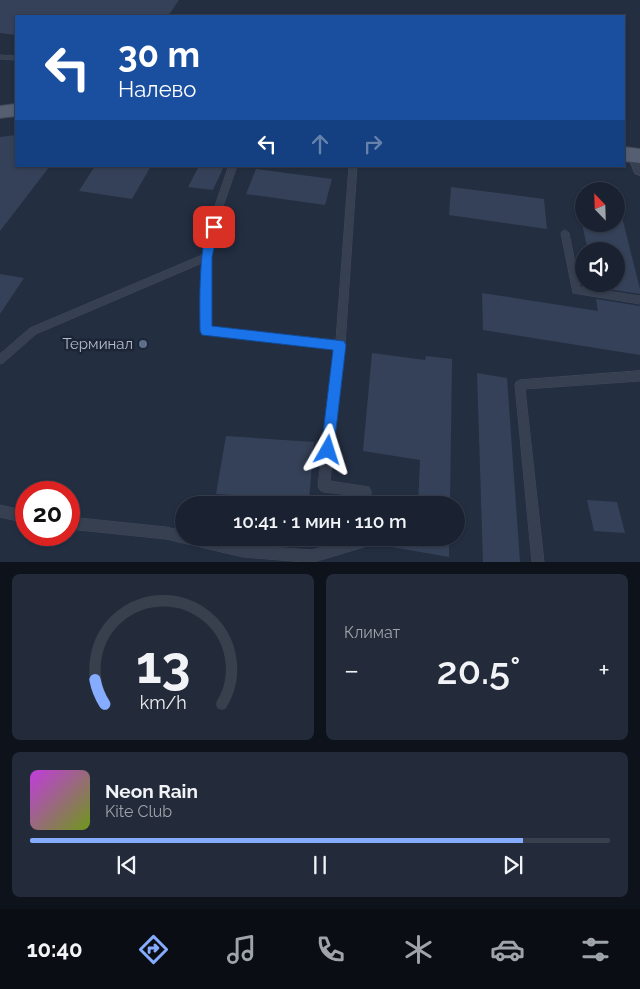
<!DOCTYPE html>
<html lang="ru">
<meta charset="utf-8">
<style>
body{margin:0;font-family:Raleway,sans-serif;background:#232a39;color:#f1f3f6;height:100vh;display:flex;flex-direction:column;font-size:19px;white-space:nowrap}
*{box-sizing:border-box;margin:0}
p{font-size:16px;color:#9fa4ab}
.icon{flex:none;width:28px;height:28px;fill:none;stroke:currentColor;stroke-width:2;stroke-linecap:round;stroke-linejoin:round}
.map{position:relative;height:562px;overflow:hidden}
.details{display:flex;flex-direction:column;gap:12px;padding:12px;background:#0e131b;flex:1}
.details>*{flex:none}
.top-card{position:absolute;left:15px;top:15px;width:610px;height:152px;border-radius:0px;box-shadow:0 1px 4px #0004,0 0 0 1px #383f4d;background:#1a4fa0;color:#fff;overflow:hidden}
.needle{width:32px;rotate:337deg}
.tools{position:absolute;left:575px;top:182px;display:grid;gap:10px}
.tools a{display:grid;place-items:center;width:50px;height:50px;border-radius:50%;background:#1a2231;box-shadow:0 1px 4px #0004,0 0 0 1px #383f4d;font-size:25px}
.speed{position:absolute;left:15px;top:481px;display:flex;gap:10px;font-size:25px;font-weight:700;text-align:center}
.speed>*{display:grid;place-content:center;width:65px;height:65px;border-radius:50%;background:#1a2231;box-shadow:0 1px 4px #0004,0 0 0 1px #383f4d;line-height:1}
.speed .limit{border:8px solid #d22;background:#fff;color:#111}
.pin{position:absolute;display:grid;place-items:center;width:42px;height:42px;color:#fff;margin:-21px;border-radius:10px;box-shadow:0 2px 8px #0006}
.me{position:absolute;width:55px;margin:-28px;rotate:6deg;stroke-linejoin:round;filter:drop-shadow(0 0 4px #0008)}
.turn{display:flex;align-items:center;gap:18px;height:105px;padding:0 20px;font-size:22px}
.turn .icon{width:65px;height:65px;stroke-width:2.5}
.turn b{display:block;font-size:35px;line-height:42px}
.lanes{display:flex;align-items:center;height:48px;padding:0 20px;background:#0003;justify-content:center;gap:25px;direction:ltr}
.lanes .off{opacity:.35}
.big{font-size:38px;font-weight:600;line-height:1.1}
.details .widget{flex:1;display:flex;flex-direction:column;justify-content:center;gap:8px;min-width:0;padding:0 18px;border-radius:8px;background:#232a39}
.details .dial{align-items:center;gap:0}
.dial svg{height:130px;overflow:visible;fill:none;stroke:#383f4d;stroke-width:7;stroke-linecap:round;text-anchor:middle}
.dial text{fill:#f1f3f6;stroke:none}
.song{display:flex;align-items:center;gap:15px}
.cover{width:60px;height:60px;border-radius:8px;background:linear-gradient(135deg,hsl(290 70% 55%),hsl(80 70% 35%))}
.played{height:5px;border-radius:2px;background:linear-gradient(90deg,#85acff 85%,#383f4d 85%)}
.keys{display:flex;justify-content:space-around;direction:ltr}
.heat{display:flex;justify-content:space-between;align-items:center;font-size:28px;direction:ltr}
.details .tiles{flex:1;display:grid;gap:12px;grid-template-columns:1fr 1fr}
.widget:last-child{grid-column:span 2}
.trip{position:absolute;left:175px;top:496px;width:290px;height:50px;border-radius:25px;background:#1a2231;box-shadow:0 1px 4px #0004,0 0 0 1px #383f4d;font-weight:600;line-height:50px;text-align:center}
.tabs{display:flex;height:80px;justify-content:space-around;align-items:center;background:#0a0e14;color:#9fa4ab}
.tabs .icon{width:35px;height:35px}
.tabs .on{color:#85acff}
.tabs b{font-size:22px;color:#f1f3f6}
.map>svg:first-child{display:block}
.building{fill:#354158}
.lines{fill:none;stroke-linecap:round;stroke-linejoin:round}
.service-casing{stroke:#41495a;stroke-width:1}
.minor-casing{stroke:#41495a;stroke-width:2}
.primary-casing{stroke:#41495a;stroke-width:2}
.service{fill:#374051;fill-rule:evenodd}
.minor{fill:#374051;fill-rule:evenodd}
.primary{fill:#555f71;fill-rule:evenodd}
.route{fill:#1a73e8;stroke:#114b97}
.service-dot{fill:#5c6f8a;stroke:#1c2536;stroke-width:2}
.labels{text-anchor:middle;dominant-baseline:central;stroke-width:5;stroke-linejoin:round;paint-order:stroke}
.poi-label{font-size:15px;fill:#b4bbcb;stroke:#1c2536;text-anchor:end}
</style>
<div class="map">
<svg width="640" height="562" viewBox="0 0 640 562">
<rect width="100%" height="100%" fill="#232e41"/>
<g class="building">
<path d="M0 0H179L168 16H16V35L0 33Z"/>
<path d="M16 135V166H50L0 231V137Z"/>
<path d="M95 166H151L132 199 79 191Z"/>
<path d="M199 166H224L213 190 188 187Z"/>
<path d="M256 169 332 179 325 205 246 194Z"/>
<path d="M451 187 544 199 547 229 449 215Z"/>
<path d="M622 217 640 289V294L594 287V284H616V251H588L582 224H616V218Z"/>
<path d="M0 274 24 278 0 314Z"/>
<path d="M482 293 598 311 596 299 640 306V355L483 330Z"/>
<path d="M372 353 425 360 426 356 452 359 450 505H418L420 460 363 451Z"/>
<path d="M477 373 507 378 520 562H483Z"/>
<path d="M226 436 314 442 309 500 216 494Z"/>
<path d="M587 500 617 502 625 533 594 531Z"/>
<path d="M387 538H449V557L386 546Z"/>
</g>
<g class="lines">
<g class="service-casing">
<g id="service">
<path d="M0 55 16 56V60L0 59Z"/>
<path d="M229 166H237L221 212 210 257 211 327 336 340 349 166H357L345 345 330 481 369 487 371 491V505H359V496L324 492 320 490 318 486 335 349 203 334 201 331 202 263 36 334 3 363 0 364V354L30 328 202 255 213 212Z"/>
<path d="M565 230 569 233 580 287 640 296V304L573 293 561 233Z"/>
<path d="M640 371V381L525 389 544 562H532L515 385 516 382 520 380Z"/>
<path d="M0 505 26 511V523L0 517Z"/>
<path d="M69 517 166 527 184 531V538H210L243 545 312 550 355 538H370L368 545 364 547 314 562H304L243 557 166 539 69 529Z"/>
</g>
</g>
<g class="minor-casing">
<path id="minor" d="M635 150 640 152V175L635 173 628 155 630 152Z"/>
</g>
<g class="primary-casing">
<g id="primary">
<path d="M16 104V116L0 118V106Z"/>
<path d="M624 147 640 149V163L624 161Z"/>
</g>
</g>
<use href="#service" class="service"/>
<use href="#minor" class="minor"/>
<use href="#primary" class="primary"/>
</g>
<path class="route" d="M214 223 219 227 212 257V326L344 341 346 345 333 455 328 457 323 455 321 450 333 350 202 335 200 331C200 314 197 228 214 223Z"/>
<circle class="service-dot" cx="143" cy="344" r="5"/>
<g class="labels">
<g class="poi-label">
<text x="133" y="344">Терминал</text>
</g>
</g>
</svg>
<div class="tools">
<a><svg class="needle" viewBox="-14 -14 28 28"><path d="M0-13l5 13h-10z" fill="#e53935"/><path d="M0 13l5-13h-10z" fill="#9fa4ab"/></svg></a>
<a><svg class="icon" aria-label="sound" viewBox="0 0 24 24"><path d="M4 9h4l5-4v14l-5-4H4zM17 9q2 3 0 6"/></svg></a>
</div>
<div class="speed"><div class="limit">20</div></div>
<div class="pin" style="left:214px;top:227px;background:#d93025"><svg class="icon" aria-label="arrive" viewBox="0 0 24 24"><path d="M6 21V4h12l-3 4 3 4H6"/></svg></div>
<svg class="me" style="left:328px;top:450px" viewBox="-20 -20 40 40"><path d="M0-17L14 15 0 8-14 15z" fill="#1a73e8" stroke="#fff" stroke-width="4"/></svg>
<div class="trip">10:41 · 1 мин · 110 m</div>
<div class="top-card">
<div class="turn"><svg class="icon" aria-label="left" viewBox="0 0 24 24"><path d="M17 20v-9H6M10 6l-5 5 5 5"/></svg><div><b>30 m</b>Налево</div></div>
<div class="lanes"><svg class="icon" aria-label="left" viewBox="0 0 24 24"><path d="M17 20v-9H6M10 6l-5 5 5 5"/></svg><svg class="icon off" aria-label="ahead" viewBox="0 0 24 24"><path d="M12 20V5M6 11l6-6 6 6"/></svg><svg class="icon off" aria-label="right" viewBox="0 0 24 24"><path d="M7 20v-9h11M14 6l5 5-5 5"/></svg></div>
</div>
</div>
<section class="details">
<div class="tiles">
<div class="widget dial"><svg viewBox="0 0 100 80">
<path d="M14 69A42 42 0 1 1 86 69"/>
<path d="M14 69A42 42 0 0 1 8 54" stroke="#85acff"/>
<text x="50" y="56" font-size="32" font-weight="700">13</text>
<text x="50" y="72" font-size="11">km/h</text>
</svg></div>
<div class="widget"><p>Климат</p>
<div class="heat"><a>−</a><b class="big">20.5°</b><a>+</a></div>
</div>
<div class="widget">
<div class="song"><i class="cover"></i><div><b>Neon Rain</b><p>Kite Club</p></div></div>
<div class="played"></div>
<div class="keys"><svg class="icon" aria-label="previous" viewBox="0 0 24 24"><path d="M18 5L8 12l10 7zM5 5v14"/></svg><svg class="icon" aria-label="pause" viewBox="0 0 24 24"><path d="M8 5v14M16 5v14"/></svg><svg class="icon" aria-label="next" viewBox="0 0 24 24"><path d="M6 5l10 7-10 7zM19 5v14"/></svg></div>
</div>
</div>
</section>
<nav class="tabs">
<b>10:40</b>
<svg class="icon on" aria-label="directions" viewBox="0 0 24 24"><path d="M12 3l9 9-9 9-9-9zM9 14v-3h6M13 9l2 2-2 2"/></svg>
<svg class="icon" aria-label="music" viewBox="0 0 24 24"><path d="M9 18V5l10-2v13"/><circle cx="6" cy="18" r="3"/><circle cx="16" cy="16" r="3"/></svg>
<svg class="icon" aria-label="phone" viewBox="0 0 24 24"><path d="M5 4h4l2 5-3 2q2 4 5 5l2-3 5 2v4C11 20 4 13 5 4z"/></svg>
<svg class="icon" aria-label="climate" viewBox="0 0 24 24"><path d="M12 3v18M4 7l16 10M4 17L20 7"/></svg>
<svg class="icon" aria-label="car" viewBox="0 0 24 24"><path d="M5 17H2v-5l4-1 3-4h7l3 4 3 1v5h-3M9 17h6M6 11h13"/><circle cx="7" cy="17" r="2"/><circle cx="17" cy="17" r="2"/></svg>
<svg class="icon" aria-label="filters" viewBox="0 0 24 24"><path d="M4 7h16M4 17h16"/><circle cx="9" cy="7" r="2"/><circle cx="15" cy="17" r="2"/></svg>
</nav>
